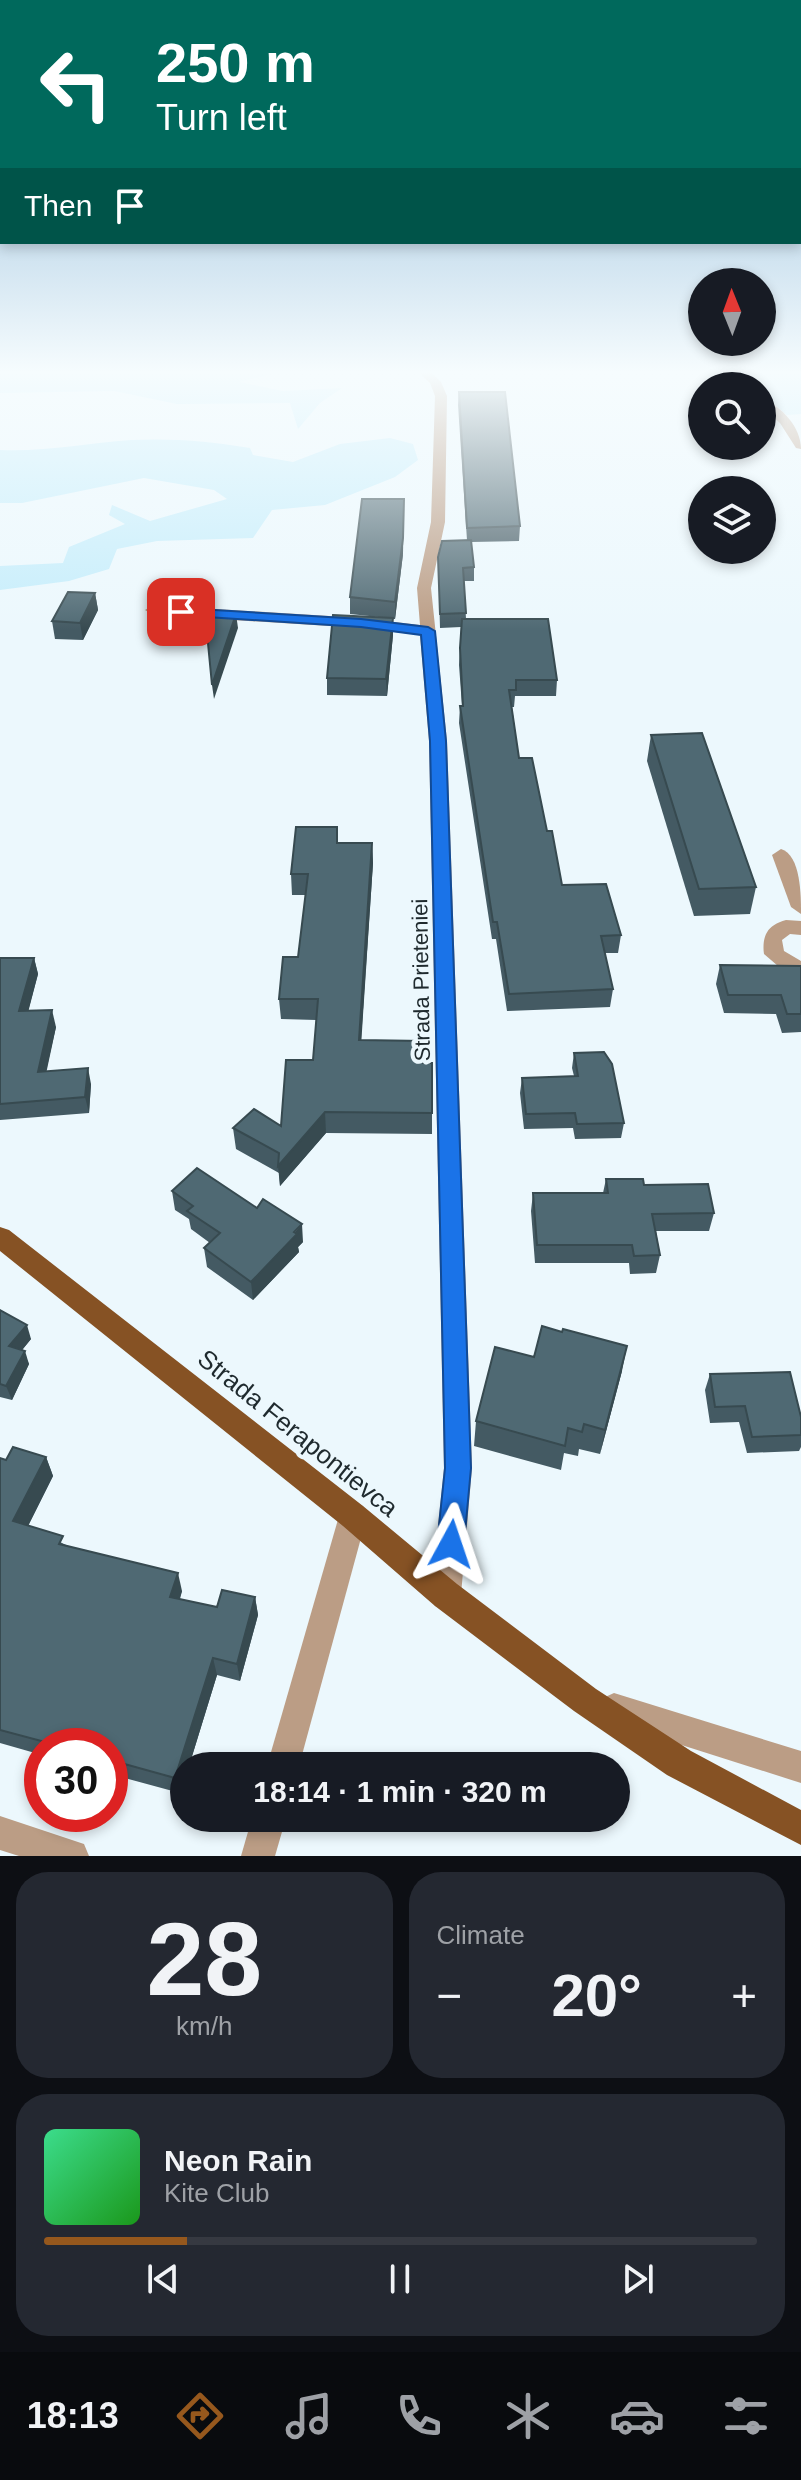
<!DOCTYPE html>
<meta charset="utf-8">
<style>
body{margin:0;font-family:Arial,sans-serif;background:#242831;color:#f1f3f6;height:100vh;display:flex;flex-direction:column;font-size:30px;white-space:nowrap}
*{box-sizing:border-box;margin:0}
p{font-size:26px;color:#9ea1a6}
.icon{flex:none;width:44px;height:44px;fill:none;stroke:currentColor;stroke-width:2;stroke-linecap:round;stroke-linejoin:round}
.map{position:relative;height:1856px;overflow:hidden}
.drawer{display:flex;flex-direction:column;gap:16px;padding:16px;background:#0d0f14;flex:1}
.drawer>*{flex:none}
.hud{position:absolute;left:0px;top:0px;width:802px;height:244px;box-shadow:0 4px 12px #0003;background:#00695c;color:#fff;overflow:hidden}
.needle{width:52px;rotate:359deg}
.fabs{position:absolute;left:688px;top:268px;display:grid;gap:16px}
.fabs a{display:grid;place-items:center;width:88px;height:88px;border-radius:50%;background:#171b24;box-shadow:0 4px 12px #0003;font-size:40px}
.speed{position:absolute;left:24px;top:1728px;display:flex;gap:16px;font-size:40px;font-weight:700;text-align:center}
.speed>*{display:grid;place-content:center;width:104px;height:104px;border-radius:50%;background:#171b24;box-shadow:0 4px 12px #0003;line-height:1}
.speed .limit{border:12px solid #d22;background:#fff;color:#111}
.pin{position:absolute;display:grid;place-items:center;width:68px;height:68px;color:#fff;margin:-34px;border-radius:16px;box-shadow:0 4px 12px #0006}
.me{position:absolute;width:88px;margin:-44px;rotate:5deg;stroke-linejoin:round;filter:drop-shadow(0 0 6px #0008)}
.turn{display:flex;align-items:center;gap:28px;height:168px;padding:0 24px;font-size:36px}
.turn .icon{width:104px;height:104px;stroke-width:2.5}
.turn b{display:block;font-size:56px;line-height:68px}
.then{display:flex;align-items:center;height:76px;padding:0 24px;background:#0003;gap:16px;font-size:30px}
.big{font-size:60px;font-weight:600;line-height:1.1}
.drawer .widget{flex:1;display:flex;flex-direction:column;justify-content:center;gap:12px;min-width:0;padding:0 28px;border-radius:32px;background:#242831}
.drawer .dial{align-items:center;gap:0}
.dial b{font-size:104px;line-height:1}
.song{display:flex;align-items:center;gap:24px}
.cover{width:96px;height:96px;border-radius:12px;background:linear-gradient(135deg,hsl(150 70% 55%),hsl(120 70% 35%))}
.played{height:8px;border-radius:4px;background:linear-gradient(90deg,#96581d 20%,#363941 20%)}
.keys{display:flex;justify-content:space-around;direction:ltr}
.heat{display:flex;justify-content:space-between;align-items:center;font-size:44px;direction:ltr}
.drawer .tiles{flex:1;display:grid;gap:16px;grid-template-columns:1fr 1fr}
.widget:last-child{grid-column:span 2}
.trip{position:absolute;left:170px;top:1752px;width:460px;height:80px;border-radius:40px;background:#171b24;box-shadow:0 4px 12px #0003;font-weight:600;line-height:80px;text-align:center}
.dock{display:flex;height:128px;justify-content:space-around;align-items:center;background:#090b0e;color:#9ea1a6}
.dock .icon{width:56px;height:56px}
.dock .selected{color:#96581d}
.dock b{font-size:36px;color:#f1f3f6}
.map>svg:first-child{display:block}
.green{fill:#c5edfb}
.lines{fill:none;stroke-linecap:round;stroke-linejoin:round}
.minor{fill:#bb9d85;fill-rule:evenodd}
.major{fill:#865224;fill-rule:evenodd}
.wall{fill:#445a63}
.shaded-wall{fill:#374a50}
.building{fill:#4f6973;stroke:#374a50;stroke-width:2}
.route{fill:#1a73e8;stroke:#114b97;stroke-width:2}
.labels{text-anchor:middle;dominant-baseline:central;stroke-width:8;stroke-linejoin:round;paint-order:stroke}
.street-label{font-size:22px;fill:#1f2a2e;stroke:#ecf8fd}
.near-street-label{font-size:26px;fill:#1f2a2e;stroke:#ecf8fd}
</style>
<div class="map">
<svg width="801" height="1856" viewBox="0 0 801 1856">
<rect width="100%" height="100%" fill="#ecf8fd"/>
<g class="green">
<path d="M0 371H282L239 382 283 391 342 388 320 403 298 429 290 403 177 404 114 391 0 393Z"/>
<path d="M735 371H801V414L787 415 762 394V386H753Z"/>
<path d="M390 438 413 444 418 460 395 477 325 505 272 510 253 538 157 541 117 549 109 569 69 581 0 590V566L63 563 69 547 125 524 109 515 112 505 150 521 227 499 214 490 144 478 22 503H0V450C45 452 87 443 131 440 171 438 211 441 250 448L253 455 293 462 340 444Z"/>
</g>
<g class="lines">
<g class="minor">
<path d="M417 371H430L441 382 447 396 445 522 431 588 447 741 472 1468 461 1595 457 1606 446 1610 435 1606 431 1595 444 1468 429 741 420 635 361 628 153 615 145 610 153 605 361 618 420 625 417 588 431 522 435 396 430 383Z"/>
<path d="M718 371H731L748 386H735Z"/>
<path d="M762 398C782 407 801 427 801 449L796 448 780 423 762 408Z"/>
<path d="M781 849C801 855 801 896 801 914L791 907 772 855Z"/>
<path d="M786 920 801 921V935L790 934 782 940 784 951 801 961V975L785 972 764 954C762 936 767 925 786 920Z"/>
<path d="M353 1502 363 1506 367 1516 299 1766H267L339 1516 343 1506Z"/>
<path d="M614 1693 801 1751V1783L603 1720 598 1709 603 1698Z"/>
<path d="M0 1816 84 1844 89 1856H19L0 1850Z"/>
<path d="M252 1818H286L275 1856H241Z"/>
</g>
<path class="major" d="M0 1227 9 1230 363 1506 457 1584 596 1689 691 1751 801 1810V1845L667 1775 574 1711 435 1606 343 1526 0 1251Z"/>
</g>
<g class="wall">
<path d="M459 392 520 526 519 541 471 542 474 567V581H464L466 619 557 680 556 696H515L514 707H512L519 758 547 831 562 885 621 935 618 953H605L613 989 610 1007 507 1011 496 939H492L459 723 460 706H462L459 665 461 627 440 628 438 557 467 540 458 405Z"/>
<path d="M403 554 395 619H393V635L387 696 327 695V678L379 617 350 614V597Z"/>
<path d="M95 593 98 610 83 640 55 639 52 621Z"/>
<path d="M205 621 196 646 170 645 168 631Z"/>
<path d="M651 735 756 887 750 914 694 916 647 761Z"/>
<path d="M338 843H372L373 863 361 1040 423 1063H432V1134L326 1133 280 1186 279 1173 236 1149 233 1128 281 1126 313 1060 316 1020 281 1019 279 999 298 957 306 895H292L291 874Z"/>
<path d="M0 958H34L38 974 28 1011 56 1027 46 1071 91 1084 89 1113 0 1120Z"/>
<path d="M720 965 801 966V1032L782 1033 776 1014 724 1013 716 984Z"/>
<path d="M574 1053 624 1123 621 1138 575 1139 573 1128 524 1129 520 1093 522 1078 574 1076 572 1068Z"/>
<path d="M606 1179 644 1185 714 1213 709 1231H656L660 1255 656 1273 630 1274 629 1263H535L531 1211 533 1193H603Z"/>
<path d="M172 1191 303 1242 298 1247 299 1252 253 1300 207 1267 204 1248 210 1243 191 1229 189 1219 175 1210Z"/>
<path d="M0 1310 31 1339 22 1350 29 1364 12 1400 0 1397Z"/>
<path d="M534 1357 622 1371 600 1454 579 1449 578 1456 564 1453 561 1470 474 1446 476 1421Z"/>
<path d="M710 1374 801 1417V1447L799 1451 747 1453 739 1422 710 1423 705 1390Z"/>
<path d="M46 1457 53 1476 28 1526 66 1545 182 1591 180 1599 217 1607 255 1597 258 1615 240 1681 217 1675 189 1766H184V1781L180 1793 110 1774V1746H42V1755L0 1743V1458L6 1460Z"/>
</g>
<g class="shaded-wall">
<path d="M404 499 403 554 395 619V602Z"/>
<path d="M95 593 98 610 83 640 80 623Z"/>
<path d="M204 607 205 621 196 646 195 632Z"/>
<path d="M236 614 238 628 214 699 212 685Z"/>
<path d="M393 618V635L387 696 386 679Z"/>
<path d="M372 843 373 863 360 1061 359 1040Z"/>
<path d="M34 958 38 974 24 1028 19 1011Z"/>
<path d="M52 1010 56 1027 43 1088 38 1072Z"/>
<path d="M88 1068 91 1084 89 1113 85 1097Z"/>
<path d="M325 1112 326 1133 280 1186 278 1166Z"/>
<path d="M302 1224 303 1242 298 1247 299 1252 253 1300 251 1282Z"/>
<path d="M27 1325 31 1339 14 1360 9 1346Z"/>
<path d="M627 1346 622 1371 600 1454 605 1430Z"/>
<path d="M25 1351 29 1364 12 1400 6 1386Z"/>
<path d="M46 1457 53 1476 21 1540 13 1521Z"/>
<path d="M178 1573 182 1591 174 1615 170 1597Z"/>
<path d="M255 1597 258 1615 240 1681 237 1664Z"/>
<path d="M213 1658 217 1675 189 1766H184V1781L180 1793 175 1778Z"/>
</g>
<g class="building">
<path d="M459 392H505L520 526 467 528Z"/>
<path d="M362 499H404L403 538 395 602 350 597Z"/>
<path d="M471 540 474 567 463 568 466 613 440 614 438 557 442 541Z"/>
<path d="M68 592 95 593 80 623 52 621Z"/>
<path d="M179 606 204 607 195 632 168 631Z"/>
<path d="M205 612 236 614 212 685Z"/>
<path d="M333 615 393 618 386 679 327 678Z"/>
<path d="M462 619H548L557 680H516V690H509L519 758H532L547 831H552L562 885 606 884 621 935 601 936 613 989 509 994 497 922H493L460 706H463L460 648Z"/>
<path d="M702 733 756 887 699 889 651 735Z"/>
<path d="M296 827H337V843H372L359 1040 423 1041V1063H432V1113L325 1112 278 1166 279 1153 233 1128 254 1109 281 1126 286 1060H313L318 999H279L283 957H298L308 874H291Z"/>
<path d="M0 958H34L19 1011 52 1010 38 1072 88 1068 85 1097 0 1104Z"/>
<path d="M720 965 801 966V1014H787L781 995H728Z"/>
<path d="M604 1052 612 1064 624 1123 577 1124 575 1113 526 1114 522 1078 578 1076 574 1053Z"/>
<path d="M197 1168 257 1208 263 1199 302 1224 294 1232 297 1234 251 1282 204 1248 220 1233 187 1211 193 1206 172 1191Z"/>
<path d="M606 1179H643L644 1185 708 1184 714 1213 652 1214 660 1255 634 1256 632 1245H537L533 1193H608Z"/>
<path d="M0 1310 27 1325 9 1346 25 1351 6 1386 0 1384Z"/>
<path d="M542 1326 562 1332 563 1329 627 1346 605 1430 584 1424 582 1432 568 1428 565 1446 476 1421 495 1347 534 1357Z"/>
<path d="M790 1372 801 1417V1435L752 1437 745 1406 715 1407 710 1374Z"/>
<path d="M13 1447 46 1457 13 1521 63 1536 59 1544 178 1573 170 1597 217 1607 222 1590 255 1597 237 1664 213 1658 175 1778 110 1760V1746H60L0 1730V1458L6 1460Z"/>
</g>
<linearGradient id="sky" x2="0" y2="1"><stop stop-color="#7cadd2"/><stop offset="0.59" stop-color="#f6fcfe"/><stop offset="1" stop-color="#f6fcfe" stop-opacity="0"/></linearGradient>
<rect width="801" height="631" fill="url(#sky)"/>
<path class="route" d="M181 608 361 619 428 627 435 631 446 741 471 1468 464 1544 460 1554 451 1558 441 1554 437 1544 445 1468 430 741 421 635 361 627 176 615V609Z"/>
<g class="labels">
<g class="street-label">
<text transform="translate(421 980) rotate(-91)">Strada Prieteniei</text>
</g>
<g class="near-street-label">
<text transform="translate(298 1433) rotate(39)">Strada Ferapontievca</text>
</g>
</g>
</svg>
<div class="fabs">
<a><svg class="needle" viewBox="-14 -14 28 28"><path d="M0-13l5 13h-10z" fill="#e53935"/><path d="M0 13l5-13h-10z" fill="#9ea1a6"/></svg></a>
<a><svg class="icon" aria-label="search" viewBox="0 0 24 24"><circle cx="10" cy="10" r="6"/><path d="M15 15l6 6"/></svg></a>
<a><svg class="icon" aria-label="layers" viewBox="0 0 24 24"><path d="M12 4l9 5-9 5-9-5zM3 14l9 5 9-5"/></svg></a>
</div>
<div class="speed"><div class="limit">30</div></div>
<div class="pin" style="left:181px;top:612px;background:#d93025"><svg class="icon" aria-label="arrive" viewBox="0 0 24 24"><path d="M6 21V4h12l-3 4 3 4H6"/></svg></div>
<svg class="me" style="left:451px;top:1544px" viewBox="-20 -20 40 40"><path d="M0-17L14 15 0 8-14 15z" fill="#1a73e8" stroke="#fff" stroke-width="4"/></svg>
<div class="trip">18:14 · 1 min · 320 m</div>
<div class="hud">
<div class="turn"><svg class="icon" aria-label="left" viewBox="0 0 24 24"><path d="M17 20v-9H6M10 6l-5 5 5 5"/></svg><div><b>250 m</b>Turn left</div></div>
<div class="then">Then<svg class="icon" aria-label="arrive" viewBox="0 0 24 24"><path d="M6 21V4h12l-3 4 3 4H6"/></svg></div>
</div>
</div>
<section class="drawer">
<div class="tiles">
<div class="widget dial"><b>28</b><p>km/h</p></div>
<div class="widget"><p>Climate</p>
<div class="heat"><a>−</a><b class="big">20°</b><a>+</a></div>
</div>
<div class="widget">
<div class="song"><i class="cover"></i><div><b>Neon Rain</b><p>Kite Club</p></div></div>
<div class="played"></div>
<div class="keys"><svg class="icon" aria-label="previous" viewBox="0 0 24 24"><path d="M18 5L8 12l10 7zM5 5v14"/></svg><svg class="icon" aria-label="pause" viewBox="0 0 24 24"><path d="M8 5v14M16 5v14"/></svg><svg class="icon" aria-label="next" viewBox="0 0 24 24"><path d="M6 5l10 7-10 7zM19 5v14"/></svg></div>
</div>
</div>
</section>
<nav class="dock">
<b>18:13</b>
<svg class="icon selected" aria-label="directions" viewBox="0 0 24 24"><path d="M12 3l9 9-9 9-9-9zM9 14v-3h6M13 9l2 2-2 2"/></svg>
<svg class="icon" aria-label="music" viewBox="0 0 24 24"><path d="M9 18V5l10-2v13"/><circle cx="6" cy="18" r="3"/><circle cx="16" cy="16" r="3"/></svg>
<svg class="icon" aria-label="phone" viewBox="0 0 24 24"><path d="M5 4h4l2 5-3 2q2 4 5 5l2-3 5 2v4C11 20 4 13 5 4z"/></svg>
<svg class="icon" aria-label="climate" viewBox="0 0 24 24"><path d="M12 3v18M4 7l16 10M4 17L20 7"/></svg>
<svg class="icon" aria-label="car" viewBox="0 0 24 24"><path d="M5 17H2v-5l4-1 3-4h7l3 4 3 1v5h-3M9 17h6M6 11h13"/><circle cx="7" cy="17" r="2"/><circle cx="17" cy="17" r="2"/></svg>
<svg class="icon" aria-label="filters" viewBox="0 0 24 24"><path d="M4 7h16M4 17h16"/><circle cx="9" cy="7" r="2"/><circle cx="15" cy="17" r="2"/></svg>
</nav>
